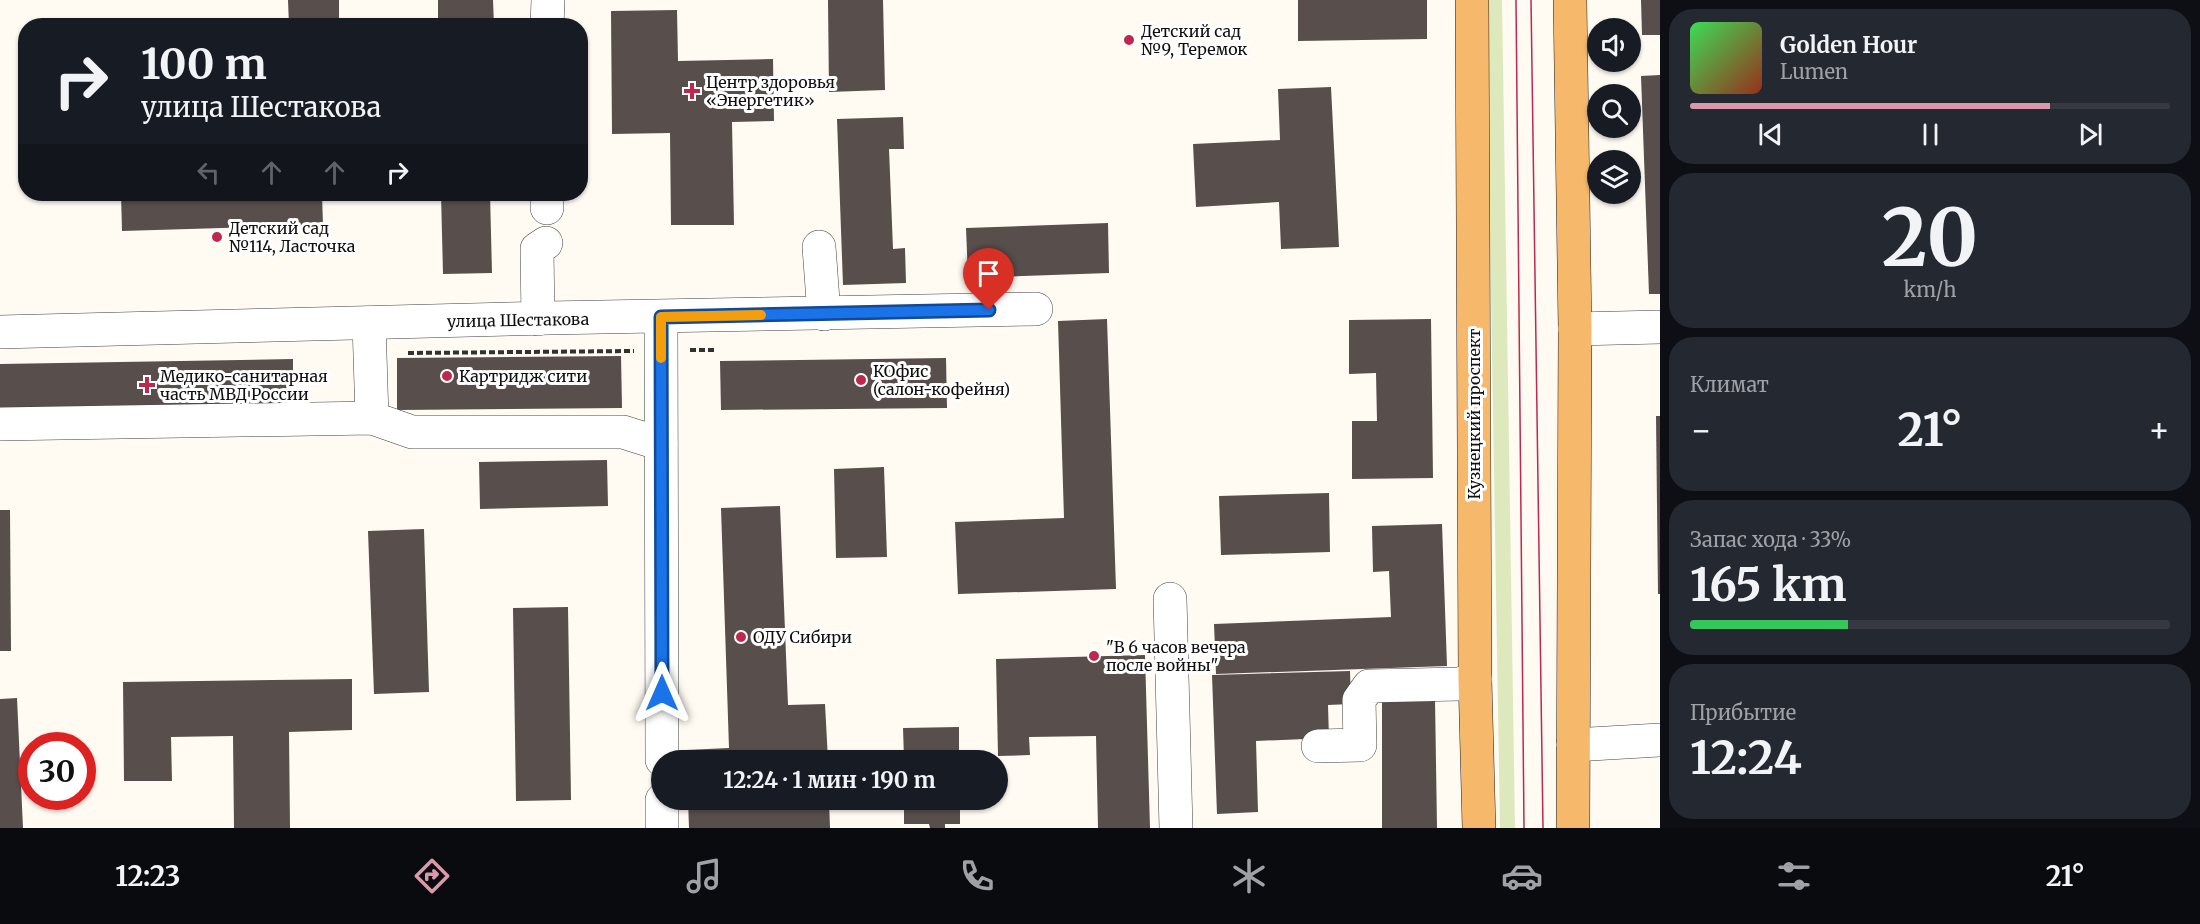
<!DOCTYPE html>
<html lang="ru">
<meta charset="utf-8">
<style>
body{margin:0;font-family:Merriweather,serif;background:#242831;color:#f1f3f6;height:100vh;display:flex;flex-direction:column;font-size:22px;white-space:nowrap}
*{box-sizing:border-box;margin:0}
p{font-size:20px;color:#9ea1a6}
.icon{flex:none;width:33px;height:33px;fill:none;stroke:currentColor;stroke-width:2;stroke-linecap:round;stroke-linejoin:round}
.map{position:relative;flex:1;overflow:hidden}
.details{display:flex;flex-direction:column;gap:9px;padding:9px;background:#0d0f14;width:540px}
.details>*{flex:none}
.hud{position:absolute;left:18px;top:18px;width:570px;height:183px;border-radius:24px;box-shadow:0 2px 4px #0004;background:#171b24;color:#f1f3f6;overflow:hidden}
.fabs{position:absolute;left:1587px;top:18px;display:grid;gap:12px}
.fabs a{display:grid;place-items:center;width:54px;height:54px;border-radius:50%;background:#171b24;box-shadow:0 2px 4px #0004;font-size:30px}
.speed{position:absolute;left:18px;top:732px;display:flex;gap:12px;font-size:30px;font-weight:700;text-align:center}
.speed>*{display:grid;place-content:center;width:78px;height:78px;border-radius:50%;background:#171b24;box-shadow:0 2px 4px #0004;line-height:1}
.speed .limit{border:9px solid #d22;background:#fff;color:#111}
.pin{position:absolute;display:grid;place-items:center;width:51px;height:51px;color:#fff;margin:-62px -26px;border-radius:50% 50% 50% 0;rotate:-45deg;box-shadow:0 0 6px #0007}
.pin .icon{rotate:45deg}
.me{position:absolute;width:66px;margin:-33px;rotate:0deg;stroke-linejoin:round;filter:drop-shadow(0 0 4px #0008)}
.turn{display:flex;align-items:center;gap:21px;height:126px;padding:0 24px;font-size:27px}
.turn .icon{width:78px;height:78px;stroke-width:2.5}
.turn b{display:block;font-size:42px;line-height:51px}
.lanes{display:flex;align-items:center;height:57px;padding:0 24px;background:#0003;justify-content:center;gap:30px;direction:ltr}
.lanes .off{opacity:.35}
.big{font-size:45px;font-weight:700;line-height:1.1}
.details .card{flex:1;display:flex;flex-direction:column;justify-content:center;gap:9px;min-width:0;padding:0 21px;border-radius:24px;background:#242831}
.details .dial{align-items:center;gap:0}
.dial b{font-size:78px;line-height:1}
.song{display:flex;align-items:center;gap:18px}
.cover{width:72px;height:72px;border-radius:9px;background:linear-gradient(135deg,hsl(130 70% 55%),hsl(10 70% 35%))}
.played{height:6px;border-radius:3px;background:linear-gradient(90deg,#da98aa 75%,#363941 75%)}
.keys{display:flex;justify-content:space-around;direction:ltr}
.heat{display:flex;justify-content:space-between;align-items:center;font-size:33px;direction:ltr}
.charge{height:9px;border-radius:4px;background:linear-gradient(90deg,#34c759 33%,#363941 0)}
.trip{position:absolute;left:651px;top:750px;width:357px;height:60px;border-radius:30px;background:#171b24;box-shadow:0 2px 4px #0004;font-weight:700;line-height:60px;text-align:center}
.tab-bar{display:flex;height:96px;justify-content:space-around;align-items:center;background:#090b0e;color:#9ea1a6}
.tab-bar .icon{width:42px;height:42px}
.tab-bar .active{color:#da98aa}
.tab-bar b{font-size:27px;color:#f1f3f6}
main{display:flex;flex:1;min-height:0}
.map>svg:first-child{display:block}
.green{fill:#dde9bc}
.building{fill:#584e4c}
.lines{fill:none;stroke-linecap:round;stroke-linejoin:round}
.minor-casing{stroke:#424242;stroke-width:34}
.major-casing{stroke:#202020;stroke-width:34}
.path{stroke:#313131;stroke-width:4;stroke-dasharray:6 3;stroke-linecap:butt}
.minor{stroke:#fff;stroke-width:33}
.major{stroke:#f6b86b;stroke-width:33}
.tram{stroke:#bf284e;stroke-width:1.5}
.route-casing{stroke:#114b97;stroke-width:15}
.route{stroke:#1a73e8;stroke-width:10}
.slow{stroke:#f59e0b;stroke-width:10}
.poi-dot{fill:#bf284e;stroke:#fff;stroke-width:2}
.labels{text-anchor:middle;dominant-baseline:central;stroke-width:6;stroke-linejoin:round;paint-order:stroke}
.poi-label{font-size:16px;fill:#0f0f0f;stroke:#fff;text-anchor:start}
.street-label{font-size:16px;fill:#0f0f0f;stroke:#fff}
</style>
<main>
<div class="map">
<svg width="1660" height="828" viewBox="0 0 1660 828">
<rect width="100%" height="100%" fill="#fffaf2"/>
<path class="green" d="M1486 0H1502L1515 828H1500Z"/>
<g class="building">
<path d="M288 0H339V26H289Z"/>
<path d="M438 0H493L494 26H438Z"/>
<path d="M828 0H883L885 90 829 92Z"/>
<path d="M1298 0H1427V39L1298 41Z"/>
<path d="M1641 0H1660V35H1642Z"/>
<path d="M677 10 678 61 773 59 774 121 732 122 734 225H671L670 133 612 134 611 11Z"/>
<path d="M1660 75V294H1649L1641 76Z"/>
<path d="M1331 87 1339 247 1281 249 1279 202 1196 207 1193 144 1280 140 1278 89Z"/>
<path d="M903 117 904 149H889L893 249 905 248 906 283 843 285 837 119Z"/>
<path d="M121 194H322L323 225 122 231Z"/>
<path d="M441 194H490L492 273 443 274Z"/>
<path d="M1108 223 1109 273 968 278 966 228Z"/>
<path d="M1107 319 1116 589 958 594 955 522 1064 518 1058 321Z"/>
<path d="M1431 319 1433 478 1352 479V421H1377L1376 373 1349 374V320Z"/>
<path d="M621 356 622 408 397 410V358Z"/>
<path d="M946 358 947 408 721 410 720 361Z"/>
<path d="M293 359V406L0 412V364Z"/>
<path d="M1656 416H1660V594H1658Z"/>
<path d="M607 460 608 506 480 509 479 462Z"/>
<path d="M884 467 887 557 836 558 834 469Z"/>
<path d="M1329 493 1330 552 1221 555 1219 496Z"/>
<path d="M780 506 788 705 825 704 828 760H686V750L729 748 721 508Z"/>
<path d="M0 510H10L11 651H0Z"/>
<path d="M1442 524 1447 666 1216 674 1214 624 1391 617 1389 571 1373 572 1372 526Z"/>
<path d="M424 529 429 692 374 694 368 531Z"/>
<path d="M568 607 571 800 516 801 513 608Z"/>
<path d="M1145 655 1150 828H1098L1096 736 1029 737 1030 755 998 756 996 659Z"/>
<path d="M1350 671 1351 704 1328 705 1329 738 1256 741 1258 812 1217 814 1212 675Z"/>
<path d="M352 679V730L289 732 290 828H234L233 736 171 737 172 781H124L123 682Z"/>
<path d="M17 698 23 828H0V699Z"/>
<path d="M1435 700 1437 828H1382V701Z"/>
<path d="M959 727V760H904L903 728Z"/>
<path d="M688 800H829L830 828H689Z"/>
<path d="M904 800H960V824H945V828H930L929 824H904Z"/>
</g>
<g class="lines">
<g class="minor-casing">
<g id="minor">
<path d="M547 26 548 0"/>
<path d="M547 208V194"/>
<path d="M819 247 824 314"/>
<path d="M661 317 662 760"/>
<path d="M538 319 537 249 546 243"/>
<path d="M369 323 372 418"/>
<path d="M1575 329 1660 327"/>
<path d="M0 332 548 318 1036 309"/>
<path d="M0 424 372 418 412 432H623L661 444"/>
<path d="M1170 599 1176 828"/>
<path d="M1573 745 1660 740"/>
<path d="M1318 746 1360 745 1359 700 1369 686 1459 684 1475 679"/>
<path d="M662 800V828"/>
</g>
</g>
<g class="major-casing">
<g id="major">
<path d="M1472 0 1475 679 1479 828"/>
<path d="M1570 0 1575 329 1573 828"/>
</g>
</g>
<g class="path">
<path d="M690 350H716"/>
<path d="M408 353 634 351"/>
</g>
<use href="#minor" class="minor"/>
<use href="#major" class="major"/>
<g class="tram">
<path d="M1516 0 1524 828"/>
<path d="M1531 0 1543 828"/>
</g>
</g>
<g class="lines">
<g class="route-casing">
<path id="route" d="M662 693 661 317 989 310"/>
</g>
<use href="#route" class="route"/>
<path class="slow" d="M661 358V317L761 315"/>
</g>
<g class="poi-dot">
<circle cx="1129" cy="40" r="6"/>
<path d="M689 82h6v6h6v6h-6v6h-6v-6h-6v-6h6z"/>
<circle cx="217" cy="237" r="6"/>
<circle cx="447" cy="376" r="6"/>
<circle cx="861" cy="380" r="6"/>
<path d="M144 376h6v6h6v6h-6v6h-6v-6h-6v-6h6z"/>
<circle cx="741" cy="637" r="6"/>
<circle cx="1094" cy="656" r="6"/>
</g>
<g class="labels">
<g class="poi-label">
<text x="1141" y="31">Детский сад<tspan x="1141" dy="18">№9, Теремок</tspan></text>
<text x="706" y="82">Центр здоровья<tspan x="706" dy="18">«Энергетик»</tspan></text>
<text x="229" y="228">Детский сад<tspan x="229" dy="18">№114, Ласточка</tspan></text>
<text x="873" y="371">КОфис<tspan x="873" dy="18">(салон-кофейня)</tspan></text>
<text x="160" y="376">Медико-санитарная<tspan x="160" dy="18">часть МВД России</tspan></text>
<text x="459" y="376">Картридж сити</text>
<text x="753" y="637">ОДУ Сибири</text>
<text x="1106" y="647">"В 6 часов вечера<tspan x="1106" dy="18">после войны"</tspan></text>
</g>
<g class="street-label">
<text transform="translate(518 320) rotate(-1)">улица Шестакова</text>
<text transform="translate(1474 414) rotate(-90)">Кузнецкий проспект</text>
</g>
</g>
</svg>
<div class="fabs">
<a><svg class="icon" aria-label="sound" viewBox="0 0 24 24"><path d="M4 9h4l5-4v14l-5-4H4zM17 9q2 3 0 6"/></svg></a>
<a><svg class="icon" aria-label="search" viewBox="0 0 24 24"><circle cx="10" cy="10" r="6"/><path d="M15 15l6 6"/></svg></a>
<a><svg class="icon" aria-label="layers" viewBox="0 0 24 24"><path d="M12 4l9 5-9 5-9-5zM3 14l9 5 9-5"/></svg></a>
</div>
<div class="speed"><div class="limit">30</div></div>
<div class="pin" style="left:989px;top:310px;background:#d93025"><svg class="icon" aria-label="arrive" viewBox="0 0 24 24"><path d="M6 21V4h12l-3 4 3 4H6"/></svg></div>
<svg class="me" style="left:662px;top:693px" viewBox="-20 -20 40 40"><path d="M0-17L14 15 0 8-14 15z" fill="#1a73e8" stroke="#fff" stroke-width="4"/></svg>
<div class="trip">12:24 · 1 мин · 190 m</div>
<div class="hud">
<div class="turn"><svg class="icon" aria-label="right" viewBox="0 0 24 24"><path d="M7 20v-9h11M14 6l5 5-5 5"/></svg><div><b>100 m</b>улица Шестакова</div></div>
<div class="lanes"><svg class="icon off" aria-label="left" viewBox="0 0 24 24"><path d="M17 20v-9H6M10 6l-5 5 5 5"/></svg><svg class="icon off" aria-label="ahead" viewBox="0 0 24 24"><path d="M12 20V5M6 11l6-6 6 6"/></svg><svg class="icon off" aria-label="ahead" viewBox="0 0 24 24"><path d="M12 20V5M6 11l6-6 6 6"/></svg><svg class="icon" aria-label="right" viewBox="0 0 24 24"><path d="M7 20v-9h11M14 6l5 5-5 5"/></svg></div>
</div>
</div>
<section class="details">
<div class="card">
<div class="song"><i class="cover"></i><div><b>Golden Hour</b><p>Lumen</p></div></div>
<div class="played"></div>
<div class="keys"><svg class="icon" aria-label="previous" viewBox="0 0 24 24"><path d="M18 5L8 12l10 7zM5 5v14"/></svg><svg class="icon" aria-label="pause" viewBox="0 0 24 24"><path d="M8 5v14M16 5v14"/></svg><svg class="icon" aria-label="next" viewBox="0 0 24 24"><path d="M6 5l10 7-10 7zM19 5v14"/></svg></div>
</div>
<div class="card dial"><b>20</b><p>km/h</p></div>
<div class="card"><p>Климат</p>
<div class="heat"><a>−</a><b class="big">21°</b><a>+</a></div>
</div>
<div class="card"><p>Запас хода · 33%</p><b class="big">165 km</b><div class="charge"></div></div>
<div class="card"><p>Прибытие</p><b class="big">12:24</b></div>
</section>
</main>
<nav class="tab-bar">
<b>12:23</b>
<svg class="icon active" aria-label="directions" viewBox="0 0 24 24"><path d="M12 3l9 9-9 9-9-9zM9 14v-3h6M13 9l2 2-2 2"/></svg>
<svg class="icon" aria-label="music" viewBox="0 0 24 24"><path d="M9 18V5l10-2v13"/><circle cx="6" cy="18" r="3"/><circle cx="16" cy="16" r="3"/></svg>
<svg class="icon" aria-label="phone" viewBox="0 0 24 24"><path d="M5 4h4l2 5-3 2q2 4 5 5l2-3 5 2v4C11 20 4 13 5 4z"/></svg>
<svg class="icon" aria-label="climate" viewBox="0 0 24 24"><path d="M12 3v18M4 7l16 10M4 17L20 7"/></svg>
<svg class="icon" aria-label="car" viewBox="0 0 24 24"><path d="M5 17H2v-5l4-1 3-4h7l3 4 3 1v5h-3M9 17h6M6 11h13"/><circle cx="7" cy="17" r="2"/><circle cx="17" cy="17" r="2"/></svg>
<svg class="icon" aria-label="filters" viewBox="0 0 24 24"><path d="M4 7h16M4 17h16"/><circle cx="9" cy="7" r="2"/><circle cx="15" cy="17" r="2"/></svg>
<b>21°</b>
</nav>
